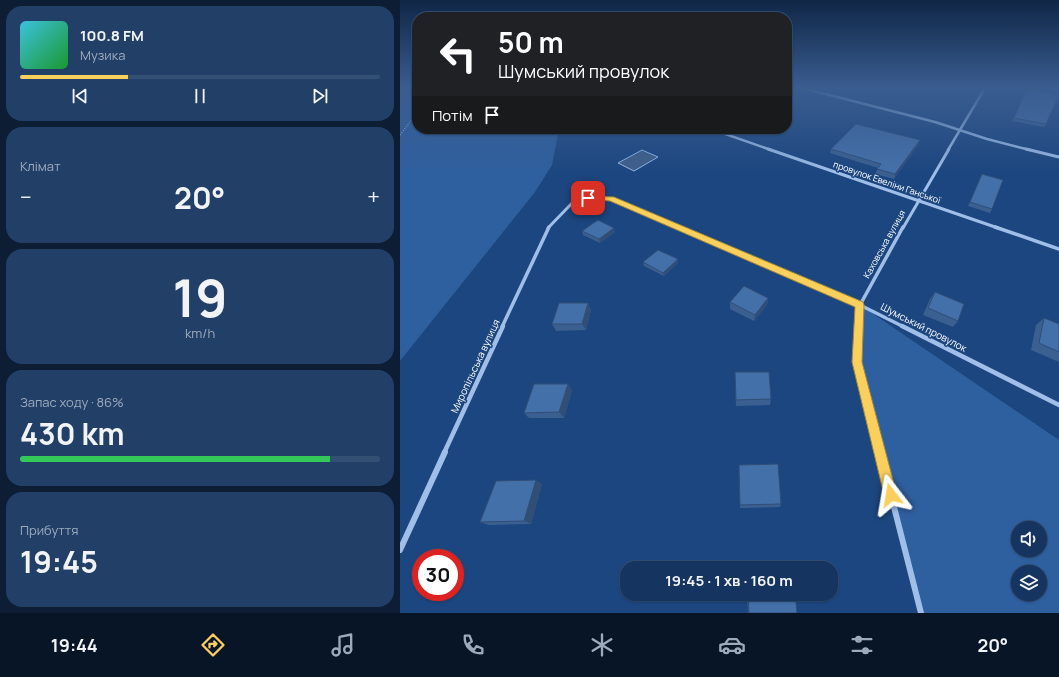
<!DOCTYPE html>
<html lang="uk">
<meta charset="utf-8">
<style>
body{margin:0;font-family:Manrope,sans-serif;background:#223f68;color:#f1f3f6;height:100vh;display:flex;flex-direction:column;font-size:15px;white-space:nowrap}
*{box-sizing:border-box;margin:0}
p{font-size:13px;color:#9daabd}
.icon{flex:none;width:22px;height:22px;fill:none;stroke:currentColor;stroke-width:2;stroke-linecap:round;stroke-linejoin:round}
.map{position:relative;flex:1;overflow:hidden}
.panel{display:flex;flex-direction:column;gap:6px;padding:6px;background:#0c1d34;width:400px}
.panel>*{flex:none}
.hud{position:absolute;left:12px;top:12px;width:380px;height:122px;border-radius:16px;box-shadow:0 1px 3px #0004,0 0 0 1px #344f74;background:#202124;color:#fff;overflow:hidden}
.fabs{position:absolute;left:611px;top:521px;display:grid;gap:8px}
.fabs a{display:grid;place-items:center;width:36px;height:36px;border-radius:50%;background:#15345f;box-shadow:0 1px 3px #0004,0 0 0 1px #344f74;font-size:20px}
.speed{position:absolute;left:12px;top:549px;display:flex;gap:8px;font-size:20px;font-weight:700;text-align:center}
.speed>*{display:grid;place-content:center;width:52px;height:52px;border-radius:50%;background:#15345f;box-shadow:0 1px 3px #0004,0 0 0 1px #344f74;line-height:1}
.speed .limit{border:6px solid #d22;background:#fff;color:#111}
.pin{position:absolute;display:grid;place-items:center;width:34px;height:34px;color:#fff;margin:-17px;border-radius:8px;box-shadow:0 2px 6px #0006}
.me{position:absolute;width:44px;margin:-22px;rotate:346deg;stroke-linejoin:round;filter:drop-shadow(0 0 3px #0008)}
.turn{display:flex;align-items:center;gap:14px;height:84px;padding:0 20px;font-size:18px}
.turn .icon{width:52px;height:52px;stroke-width:2.5}
.turn b{display:block;font-size:28px;line-height:34px}
.then{display:flex;align-items:center;height:38px;padding:0 20px;background:#0003;gap:8px;font-size:15px}
.big{font-size:30px;font-weight:700;line-height:1.1}
.panel .widget{flex:1;display:flex;flex-direction:column;justify-content:center;gap:6px;min-width:0;padding:0 14px;border-radius:16px;background:#223f68}
.panel .dial{align-items:center;gap:0}
.dial b{font-size:52px;line-height:1}
.song{display:flex;align-items:center;gap:12px}
.cover{width:48px;height:48px;border-radius:6px;background:linear-gradient(135deg,hsl(190 70% 55%),hsl(130 70% 35%))}
.played{height:4px;border-radius:2px;background:linear-gradient(90deg,#facf5c 30%,#344f74 30%)}
.keys{display:flex;justify-content:space-around;direction:ltr}
.heat{display:flex;justify-content:space-between;align-items:center;font-size:22px;direction:ltr}
.charge{height:6px;border-radius:3px;background:linear-gradient(90deg,#34c759 86%,#344f74 0)}
.trip{position:absolute;left:220px;top:561px;width:218px;height:40px;border-radius:16px;background:#15345f;box-shadow:0 1px 3px #0004,0 0 0 1px #344f74;font-weight:700;line-height:40px;text-align:center}
.dock{display:flex;height:64px;justify-content:space-around;align-items:center;background:#081526;color:#9daabd}
.dock .icon{width:28px;height:28px}
.dock .selected{color:#facf5c}
.dock b{font-size:18px;color:#f1f3f6}
main{display:flex;flex:1;min-height:0}
.map>svg:first-child{display:block}
.green{fill:#2e5f9e;fill-rule:evenodd}
.water{fill:#405f8a;stroke:#92baeb}
.lines{fill:none;stroke-linecap:round;stroke-linejoin:round}
.path{stroke:#9fbfe9;stroke-width:1.5;stroke-dasharray:1 1.5;stroke-linecap:butt}
.minor-far4{stroke:#9fbfe9;stroke-width:2.5}
.minor-far3{stroke:#9fbfe9;stroke-width:3}
.minor-far2{stroke:#9fbfe9;stroke-width:3.5}
.minor-far1{stroke:#9fbfe9;stroke-width:4.5}
.minor{stroke:#9fbfe9;stroke-width:6}
.wall{fill:#3a6091}
.shaded-wall{fill:#304e76}
.building{fill:#4470a9;stroke:#304e76}
.route{fill:#facf5c;stroke:#a2873c}
.labels{text-anchor:middle;dominant-baseline:central;stroke-width:3;stroke-linejoin:round;paint-order:stroke}
.far-street-label{font-size:9px;fill:#fff;stroke:#1c467f}
.street-label{font-size:10px;fill:#fff;stroke:#1c467f}
</style>
<main>
<section class="panel">
<div class="widget">
<div class="song"><i class="cover"></i><div><b>100.8 FM</b><p>Музика</p></div></div>
<div class="played"></div>
<div class="keys"><svg class="icon" aria-label="previous" viewBox="0 0 24 24"><path d="M18 5L8 12l10 7zM5 5v14"/></svg><svg class="icon" aria-label="pause" viewBox="0 0 24 24"><path d="M8 5v14M16 5v14"/></svg><svg class="icon" aria-label="next" viewBox="0 0 24 24"><path d="M6 5l10 7-10 7zM19 5v14"/></svg></div>
</div>
<div class="widget"><p>Клімат</p>
<div class="heat"><a>−</a><b class="big">20°</b><a>+</a></div>
</div>
<div class="widget dial"><b>19</b><p>km/h</p></div>
<div class="widget"><p>Запас ходу · 86%</p><b class="big">430 km</b><div class="charge"></div></div>
<div class="widget"><p>Прибуття</p><b class="big">19:45</b></div>
</section>
<div class="map">
<svg width="659" height="613" viewBox="0 0 659 613">
<rect width="100%" height="100%" fill="#1c467f"/>
<g class="green">
<path d="M0 88H17V129H159L152 165 135 192 0 361Z"/>
<path d="M460 305 659 440V613H521L457 362ZM618 528H640V550H618ZM618 572H640V594H618Z"/>
</g>
<path class="water" d="M242 150 258 157 234 171 218 163Z"/>
<g class="lines">
<path class="path" d="M0 135 17 113"/>
<g class="minor-far4">
<path d="M402 88 535 122 587 139 630 150"/>
<path d="M649 88 659 90"/>
<path d="M311 129 371 150"/>
<path d="M548 150 585 88"/>
</g>
<g class="minor-far3">
<path d="M368 149 598 228"/>
<path d="M626 149 659 157"/>
<path d="M148 228 177 198 211 199 279 228"/>
<path d="M503 228 549 149"/>
</g>
<g class="minor-far2">
<path d="M277 227 460 305 504 327"/>
<path d="M595 227 659 249"/>
<path d="M102 327 149 227"/>
<path d="M459 327 460 305 503 227"/>
</g>
<g class="minor-far1">
<path d="M459 326 457 362 480 453"/>
<path d="M502 326 659 405"/>
<path d="M44 453 103 326"/>
</g>
<g class="minor">
<path d="M480 452 521 613"/>
<path d="M0 550 45 452"/>
</g>
</g>
<g class="wall">
<path d="M627 88 646 124 644 127 612 121Z"/>
<path d="M520 140 518 145 494 179 475 174 478 168 430 153 431 149Z"/>
<path d="M582 174 592 209 590 213 568 206Z"/>
<path d="M182 231 215 232 200 243 183 235Z"/>
<path d="M278 259V263L264 276 244 266 243 262Z"/>
<path d="M535 292 558 321 553 327 523 315 530 299Z"/>
<path d="M368 298 367 305 354 321 330 309V302Z"/>
<path d="M188 303 191 310 186 330 156 331 152 324Z"/>
<path d="M644 318 659 324V362L631 350 636 325Z"/>
<path d="M335 378 371 399 370 405 336 406Z"/>
<path d="M168 384 172 390 164 418H129L124 413Z"/>
<path d="M339 465 381 504 380 507 340 508Z"/>
<path d="M142 484 131 524 89 525 80 522Z"/>
<path d="M395 594 397 613H348L347 596Z"/>
</g>
<g class="shaded-wall">
<path d="M520 140 518 145 494 179 495 174Z"/>
<path d="M214 228 215 232 200 243 199 239Z"/>
<path d="M278 259V263L264 276 263 273Z"/>
<path d="M368 298 367 305 354 321 355 315Z"/>
<path d="M188 303 191 310 186 330 182 324Z"/>
<path d="M168 384 172 390 164 418 159 412Z"/>
<path d="M136 480 142 484 131 524 124 521Z"/>
</g>
<g class="building">
<path d="M627 88 659 95 646 124 614 118Z"/>
<path d="M456 124 520 140 495 174 477 169 481 164 431 149Z"/>
<path d="M582 174 603 180 592 209 570 202Z"/>
<path d="M198 220 214 228 199 239 182 231Z"/>
<path d="M258 250 278 259 263 273 243 262Z"/>
<path d="M344 286 368 298 355 315 330 302Z"/>
<path d="M535 292 564 304 558 321 528 308Z"/>
<path d="M159 303H188L182 324H152Z"/>
<path d="M644 318 659 324V352L639 343Z"/>
<path d="M335 372H369L371 399 336 400Z"/>
<path d="M134 384H168L159 412 124 413Z"/>
<path d="M378 464 381 504 340 505 339 465Z"/>
<path d="M136 480 124 521 80 522 96 481Z"/>
<path d="M395 594 397 613H349L348 595Z"/>
</g>
<linearGradient id="sky" x2="0" y2="1"><stop stop-color="#0f2646"/><stop offset="0.51" stop-color="#3a5d90"/><stop offset="1" stop-color="#3a5d90" stop-opacity="0"/></linearGradient>
<rect width="659" height="173" fill="url(#sky)"/>
<path class="route" d="M188 196 214 197 463 302 464 305 462 362 497 495 495 499 491 501 486 499 484 495 452 362 455 307 210 201 186 199 185 198Z"/>
<g class="labels">
<g class="far-street-label">
<text transform="translate(487 182) rotate(19)">провулок Евеліни Ганської</text>
<text transform="translate(484 244) rotate(-61)">Каховська вулиця</text>
</g>
<g class="street-label">
<text transform="translate(524 327) rotate(27)">Шумський провулок</text>
<text transform="translate(75 366) rotate(-65)">Миропільська вулиця</text>
</g>
</g>
</svg>
<div class="fabs">
<a><svg class="icon" aria-label="sound" viewBox="0 0 24 24"><path d="M4 9h4l5-4v14l-5-4H4zM17 9q2 3 0 6"/></svg></a>
<a><svg class="icon" aria-label="layers" viewBox="0 0 24 24"><path d="M12 4l9 5-9 5-9-5zM3 14l9 5 9-5"/></svg></a>
</div>
<div class="speed"><div class="limit">30</div></div>
<div class="pin" style="left:188px;top:198px;background:#d93025"><svg class="icon" aria-label="arrive" viewBox="0 0 24 24"><path d="M6 21V4h12l-3 4 3 4H6"/></svg></div>
<svg class="me" style="left:491px;top:495px" viewBox="-20 -20 40 40"><path d="M0-17L14 15 0 8-14 15z" fill="#facf5c" stroke="#fff" stroke-width="4"/></svg>
<div class="trip">19:45 · 1 хв · 160 m</div>
<div class="hud">
<div class="turn"><svg class="icon" aria-label="left" viewBox="0 0 24 24"><path d="M17 20v-9H6M10 6l-5 5 5 5"/></svg><div><b>50 m</b>Шумський провулок</div></div>
<div class="then">Потім<svg class="icon" aria-label="arrive" viewBox="0 0 24 24"><path d="M6 21V4h12l-3 4 3 4H6"/></svg></div>
</div>
</div>
</main>
<nav class="dock">
<b>19:44</b>
<svg class="icon selected" aria-label="directions" viewBox="0 0 24 24"><path d="M12 3l9 9-9 9-9-9zM9 14v-3h6M13 9l2 2-2 2"/></svg>
<svg class="icon" aria-label="music" viewBox="0 0 24 24"><path d="M9 18V5l10-2v13"/><circle cx="6" cy="18" r="3"/><circle cx="16" cy="16" r="3"/></svg>
<svg class="icon" aria-label="phone" viewBox="0 0 24 24"><path d="M5 4h4l2 5-3 2q2 4 5 5l2-3 5 2v4C11 20 4 13 5 4z"/></svg>
<svg class="icon" aria-label="climate" viewBox="0 0 24 24"><path d="M12 3v18M4 7l16 10M4 17L20 7"/></svg>
<svg class="icon" aria-label="car" viewBox="0 0 24 24"><path d="M5 17H2v-5l4-1 3-4h7l3 4 3 1v5h-3M9 17h6M6 11h13"/><circle cx="7" cy="17" r="2"/><circle cx="17" cy="17" r="2"/></svg>
<svg class="icon" aria-label="filters" viewBox="0 0 24 24"><path d="M4 7h16M4 17h16"/><circle cx="9" cy="7" r="2"/><circle cx="15" cy="17" r="2"/></svg>
<b>20°</b>
</nav>
